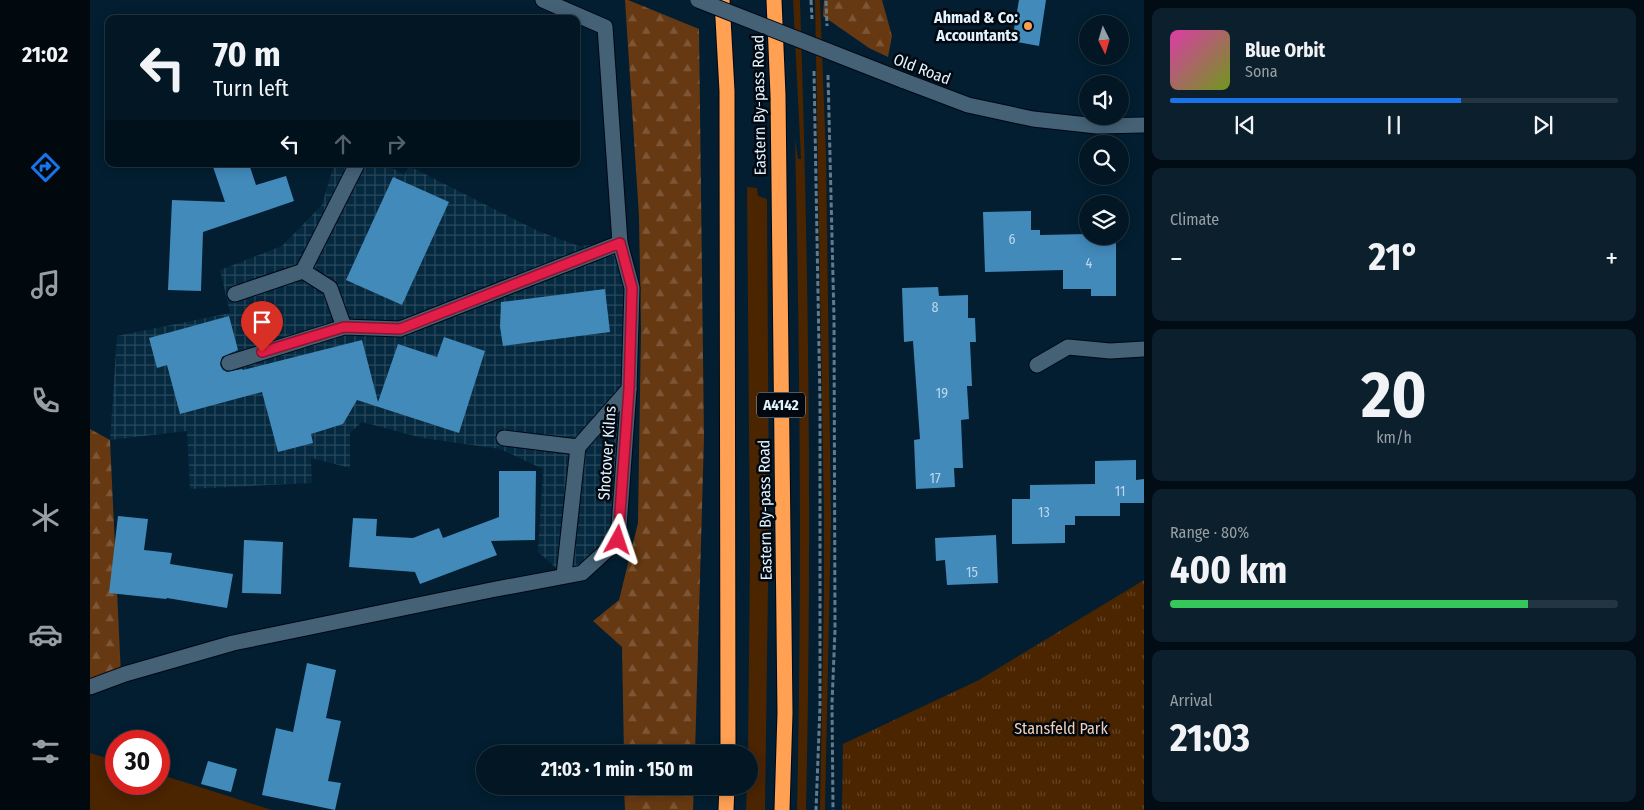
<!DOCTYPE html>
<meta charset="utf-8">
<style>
body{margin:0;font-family:"Fira Sans Condensed",sans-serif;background:#0c1f2c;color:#f1f3f6;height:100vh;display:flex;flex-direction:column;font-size:19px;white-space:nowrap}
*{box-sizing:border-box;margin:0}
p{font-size:16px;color:#969fa6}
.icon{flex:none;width:28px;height:28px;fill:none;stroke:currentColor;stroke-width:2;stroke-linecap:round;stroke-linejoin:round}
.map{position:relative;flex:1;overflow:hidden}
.drawer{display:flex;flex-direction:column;gap:8px;padding:8px;background:#010c14;width:500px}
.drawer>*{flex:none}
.guide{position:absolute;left:15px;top:15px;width:475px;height:152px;border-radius:10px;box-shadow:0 2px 12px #0003,0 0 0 1px #233541;background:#021624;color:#f1f3f6;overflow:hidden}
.needle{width:32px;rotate:175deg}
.controls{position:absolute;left:989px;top:15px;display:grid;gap:10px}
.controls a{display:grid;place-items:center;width:50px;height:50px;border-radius:50%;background:#021624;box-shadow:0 2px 12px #0003,0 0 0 1px #233541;font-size:25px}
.speed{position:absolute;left:15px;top:730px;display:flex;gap:10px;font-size:25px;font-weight:700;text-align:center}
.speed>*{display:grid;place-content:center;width:65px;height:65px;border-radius:50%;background:#021624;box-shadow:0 2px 12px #0003,0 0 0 1px #233541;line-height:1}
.speed .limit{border:8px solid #d22;background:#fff;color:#111}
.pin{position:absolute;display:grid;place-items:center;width:42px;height:42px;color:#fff;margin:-51px -21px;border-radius:50% 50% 50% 0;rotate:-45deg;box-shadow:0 0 5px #0007}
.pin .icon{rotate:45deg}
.me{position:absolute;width:55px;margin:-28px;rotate:5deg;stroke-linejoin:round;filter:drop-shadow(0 0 4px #0008)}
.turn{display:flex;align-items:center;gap:18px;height:105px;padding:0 25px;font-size:22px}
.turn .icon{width:65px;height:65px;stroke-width:2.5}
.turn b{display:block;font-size:35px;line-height:42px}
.lanes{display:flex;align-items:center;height:48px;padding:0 25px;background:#0003;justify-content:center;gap:25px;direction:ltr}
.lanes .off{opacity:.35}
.big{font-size:38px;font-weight:700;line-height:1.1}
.drawer .tile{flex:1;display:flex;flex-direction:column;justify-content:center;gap:8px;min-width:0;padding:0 18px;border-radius:10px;background:#0c1f2c}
.drawer .dial{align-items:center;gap:0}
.dial b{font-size:65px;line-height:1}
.song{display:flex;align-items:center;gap:15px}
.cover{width:60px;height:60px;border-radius:8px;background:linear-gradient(135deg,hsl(320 70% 55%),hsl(80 70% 35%))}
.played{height:5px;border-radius:2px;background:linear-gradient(90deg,#1a73e8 65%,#233541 65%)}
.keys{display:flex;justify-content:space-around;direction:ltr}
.heat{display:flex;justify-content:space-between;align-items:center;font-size:28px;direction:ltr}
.charge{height:8px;border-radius:4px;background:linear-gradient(90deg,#34c759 80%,#233541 0)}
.trip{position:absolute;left:386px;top:745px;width:282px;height:50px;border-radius:25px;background:#021624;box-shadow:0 2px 12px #0003,0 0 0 1px #233541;font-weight:700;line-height:50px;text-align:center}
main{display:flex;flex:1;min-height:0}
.dock{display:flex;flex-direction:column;width:90px;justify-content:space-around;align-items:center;background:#01090e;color:#969fa6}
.dock .icon{width:35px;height:35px}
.dock .selected{color:#1a73e8}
.dock b{font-size:22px;color:#f1f3f6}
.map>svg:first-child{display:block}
.industrial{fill:url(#industrial-grid)}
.grass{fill:#4b2400}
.forest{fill:url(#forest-firs)}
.park{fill:url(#park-tufts)}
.building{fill:#428aba}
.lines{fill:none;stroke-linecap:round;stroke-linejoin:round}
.lane-casing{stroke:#000814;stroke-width:17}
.street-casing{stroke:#000814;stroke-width:17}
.highway-casing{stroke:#000814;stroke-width:17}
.path{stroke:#637a8a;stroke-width:3;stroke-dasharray:5 2.5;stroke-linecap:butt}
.lane{stroke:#446176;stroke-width:15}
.street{stroke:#446176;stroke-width:15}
.highway{stroke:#ffa053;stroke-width:15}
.street-bridge-casing{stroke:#000814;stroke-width:17;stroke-linecap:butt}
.street-bridge{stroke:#446176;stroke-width:15}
.route-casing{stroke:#92132f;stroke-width:12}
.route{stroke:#e11d48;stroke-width:9}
.poi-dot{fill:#fc9e52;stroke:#01080f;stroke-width:2}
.labels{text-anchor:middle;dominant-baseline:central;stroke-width:5;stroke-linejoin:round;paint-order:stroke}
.number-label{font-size:14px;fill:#bad8ee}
.shield{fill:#01080f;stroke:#9eacb7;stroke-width:1}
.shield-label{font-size:15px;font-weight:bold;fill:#e2f2ff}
.poi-label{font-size:16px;font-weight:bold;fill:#e2f2ff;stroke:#01080f;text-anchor:end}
.street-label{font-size:16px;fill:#e2f2ff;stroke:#01080f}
.park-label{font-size:16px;fill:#f2ceb5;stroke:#01080f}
</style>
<main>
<nav class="dock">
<b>21:02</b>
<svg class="icon selected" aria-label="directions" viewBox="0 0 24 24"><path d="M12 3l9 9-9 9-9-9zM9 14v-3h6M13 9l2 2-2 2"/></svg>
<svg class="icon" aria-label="music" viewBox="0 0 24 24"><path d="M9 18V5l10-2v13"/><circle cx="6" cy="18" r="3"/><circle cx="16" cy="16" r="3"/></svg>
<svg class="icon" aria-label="phone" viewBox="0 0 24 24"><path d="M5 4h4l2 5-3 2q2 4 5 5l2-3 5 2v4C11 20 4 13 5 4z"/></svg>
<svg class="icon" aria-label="climate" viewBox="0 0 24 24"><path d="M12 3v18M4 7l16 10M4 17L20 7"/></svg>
<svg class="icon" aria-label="car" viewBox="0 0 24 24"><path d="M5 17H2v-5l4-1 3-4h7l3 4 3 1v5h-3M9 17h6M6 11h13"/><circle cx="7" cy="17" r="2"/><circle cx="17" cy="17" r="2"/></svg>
<svg class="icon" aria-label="filters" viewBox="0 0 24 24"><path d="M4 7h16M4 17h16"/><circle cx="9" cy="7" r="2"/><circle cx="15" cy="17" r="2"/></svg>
</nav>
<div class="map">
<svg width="1054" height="810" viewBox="0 0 1054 810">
<defs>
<pattern id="industrial-grid" width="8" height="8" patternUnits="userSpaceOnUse" patternTransform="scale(1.25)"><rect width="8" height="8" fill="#05293f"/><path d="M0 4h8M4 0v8" fill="none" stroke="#29485c"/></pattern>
<pattern id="forest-firs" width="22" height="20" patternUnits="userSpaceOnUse" patternTransform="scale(1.25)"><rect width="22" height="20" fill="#663912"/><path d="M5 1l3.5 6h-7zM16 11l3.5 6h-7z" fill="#7c5636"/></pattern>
<pattern id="park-tufts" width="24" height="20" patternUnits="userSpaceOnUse" patternTransform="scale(1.25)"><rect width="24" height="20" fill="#4b2400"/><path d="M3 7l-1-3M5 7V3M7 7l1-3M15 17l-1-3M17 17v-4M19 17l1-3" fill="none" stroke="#654426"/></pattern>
</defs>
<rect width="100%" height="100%" fill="#021e30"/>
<path class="industrial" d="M244 164H296L314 175 319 166 448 231 489 246 530 243 542 288 528 540 492 573 474 575 448 552 453 469 410 449 332 438 272 422 260 433V468L221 458 222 483 100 489 97 431 20 440 27 336 140 313 130 270 192 246 232 205Z"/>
<g class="grass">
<path d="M703 0H710C719 270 722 540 716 810H707C712 586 710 362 705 138L708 159H711Z"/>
<path d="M725 0H730L736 155 741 521 735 810H730L734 594V514Z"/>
<path d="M657 187 667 188 668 196 677 199 679 514 675 810H656L657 786H660V754H658L660 554Z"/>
<path d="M0 753 26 761V784H69V774L182 810H0Z"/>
</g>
<g class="forest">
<path d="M535 0H538L609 29 614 437 605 754H534L532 647 503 621 529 600 548 523 551 329 549 216Z"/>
<path d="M734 0H792L802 36 798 57 779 48 733 16Z"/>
<path d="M0 429 20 440 31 676 0 683Z"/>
<path d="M534 786H604L603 810H535Z"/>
</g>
<path class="park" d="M1054 580V810H752L753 744 889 680Z"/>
<g class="building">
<path d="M929 0H956L949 46 922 41Z"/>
<path d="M122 164H159L166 185 196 176 204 201 113 232 111 291 78 290 82 200 135 202Z"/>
<path d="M303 177 359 202 312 305 256 280Z"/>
<path d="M941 211V230H950V235L998 234V236H1026V296H1001V289H973V270L895 272 893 212Z"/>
<path d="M848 287 849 296 878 295V318H885L886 342H880L882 386H877L879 419 871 420 873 468H864L865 487 826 489 824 440 830 439 823 341 814 342 812 288Z"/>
<path d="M515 289 520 332 413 346 410 327 411 302Z"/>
<path d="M139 316 148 350 132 357 130 365 133 370 137 372 152 369 153 370 272 340 288 402 308 344 347 357 354 337 395 351 369 433 267 400 253 424 221 434 223 443 188 452 172 392 90 414 77 365 67 368 59 338Z"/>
<path d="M1046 460V480L1054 479V503H1030V516H985V525H975V543L922 544V499H940V485L1005 484V461Z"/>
<path d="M409 471H446L445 540 401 541 407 555 330 584 325 572 259 567 263 518 287 519 286 536 323 538 349 528 353 538 409 517Z"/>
<path d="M28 516 58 519 54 550 82 553 80 564 143 574 137 608 77 598 76 599 19 593Z"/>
<path d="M906 535 908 583 857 585 855 560 846 561 845 538Z"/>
<path d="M154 540 193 542 191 594 152 593Z"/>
<path d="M217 663 246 670 236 718 251 721 238 781 251 783 245 810 172 795 186 728 203 732Z"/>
<path d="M118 761 147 769 141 792 111 784Z"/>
</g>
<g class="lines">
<g class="lane-casing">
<g id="lane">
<path d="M145 294 213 271"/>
<path d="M254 327 240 288 213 271 267 164"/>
<path d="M139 363 254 327 310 329 530 243"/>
<path d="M414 438 488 447 539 389"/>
<path d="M474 575 488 447"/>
</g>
</g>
<g class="street-casing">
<g id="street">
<path d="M812 80 878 105 943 119 1007 126 1054 125"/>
<path d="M947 365 978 347 1020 351 1054 349"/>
<path d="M0 687 35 674 143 643 401 590 492 573 528 540 539 389 542 288 530 243 515 27 453 0"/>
</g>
</g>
<g class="highway-casing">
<g id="highway">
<path d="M632 0 637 91 638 754"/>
<path d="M684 0 688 95 695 713 692 810"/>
<path d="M636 810 637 786"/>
</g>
</g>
<g class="path">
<path d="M721 0 722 19"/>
<path d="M736 1 737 26"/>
<path d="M724 71 730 403V706L726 810"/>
<path d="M738 75 744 318 745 630 742 703 743 810"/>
</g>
<use href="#lane" class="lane"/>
<use href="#street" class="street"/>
<use href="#highway" class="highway"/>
<g class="street-bridge-casing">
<path id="street-bridge" d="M608 0 812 80"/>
</g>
<use href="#street-bridge" class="street-bridge"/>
</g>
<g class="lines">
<g class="route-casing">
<path id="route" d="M172 352 254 327 310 329 530 243 542 288 539 389 528 540"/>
</g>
<use href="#route" class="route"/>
</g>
<circle class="poi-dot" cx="938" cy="26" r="5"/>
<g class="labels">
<g class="number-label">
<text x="922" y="239">6</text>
<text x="999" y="263">4</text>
<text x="845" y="307">8</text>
<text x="852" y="393">19</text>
<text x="845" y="478">17</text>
<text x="1030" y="491">11</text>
<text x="954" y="512">13</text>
<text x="882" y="572">15</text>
</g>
<rect class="shield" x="667" y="392.5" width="48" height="25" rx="4"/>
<g class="shield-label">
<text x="691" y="405">A4142</text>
</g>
<g class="poi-label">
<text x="928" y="17">Ahmad &amp; Co:<tspan x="928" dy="18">Accountants</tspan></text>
</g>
<g class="street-label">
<text transform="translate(832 69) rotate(21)">Old Road</text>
<text transform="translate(669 105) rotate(-91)">Eastern By-pass Road</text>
<text transform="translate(517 453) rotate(-86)">Shotover Kilns</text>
<text transform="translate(675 510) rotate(-91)">Eastern By-pass Road</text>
</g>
<g class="park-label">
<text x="971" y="728">Stansfeld Park</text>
</g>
</g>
</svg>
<div class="controls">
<a><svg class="needle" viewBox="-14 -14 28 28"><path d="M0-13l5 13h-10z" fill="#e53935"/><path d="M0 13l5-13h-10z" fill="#969fa6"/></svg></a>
<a><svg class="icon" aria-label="sound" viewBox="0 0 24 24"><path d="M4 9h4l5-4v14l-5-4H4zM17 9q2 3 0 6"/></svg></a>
<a><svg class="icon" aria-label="search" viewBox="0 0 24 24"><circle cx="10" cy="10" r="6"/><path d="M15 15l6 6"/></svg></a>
<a><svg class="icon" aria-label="layers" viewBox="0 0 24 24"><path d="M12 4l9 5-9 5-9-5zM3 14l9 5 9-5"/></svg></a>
</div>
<div class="speed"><div class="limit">30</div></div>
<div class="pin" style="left:172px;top:352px;background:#d93025"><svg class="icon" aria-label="arrive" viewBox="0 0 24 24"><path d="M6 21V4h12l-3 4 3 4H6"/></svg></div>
<svg class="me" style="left:528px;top:540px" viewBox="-20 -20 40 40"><path d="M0-17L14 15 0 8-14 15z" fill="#e11d48" stroke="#fff" stroke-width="4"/></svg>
<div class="trip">21:03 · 1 min · 150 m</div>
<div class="guide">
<div class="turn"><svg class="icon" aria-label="left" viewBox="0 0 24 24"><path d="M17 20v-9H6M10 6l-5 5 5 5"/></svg><div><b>70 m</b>Turn left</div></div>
<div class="lanes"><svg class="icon" aria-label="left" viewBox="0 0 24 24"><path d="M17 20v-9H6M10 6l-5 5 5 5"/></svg><svg class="icon off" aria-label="ahead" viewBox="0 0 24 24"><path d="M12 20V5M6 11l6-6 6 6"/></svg><svg class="icon off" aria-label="right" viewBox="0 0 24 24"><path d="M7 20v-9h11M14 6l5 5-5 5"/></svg></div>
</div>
</div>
<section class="drawer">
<div class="tile">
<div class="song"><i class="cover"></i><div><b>Blue Orbit</b><p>Sona</p></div></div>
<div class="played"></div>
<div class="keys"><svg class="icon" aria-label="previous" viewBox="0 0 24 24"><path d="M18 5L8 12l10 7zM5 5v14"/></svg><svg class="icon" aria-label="pause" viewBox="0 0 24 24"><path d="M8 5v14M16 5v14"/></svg><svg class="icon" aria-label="next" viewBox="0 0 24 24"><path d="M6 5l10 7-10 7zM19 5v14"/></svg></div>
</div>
<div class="tile"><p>Climate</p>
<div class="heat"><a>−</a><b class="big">21°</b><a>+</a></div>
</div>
<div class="tile dial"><b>20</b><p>km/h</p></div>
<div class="tile"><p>Range · 80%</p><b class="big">400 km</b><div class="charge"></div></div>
<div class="tile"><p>Arrival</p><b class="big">21:03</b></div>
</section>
</main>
